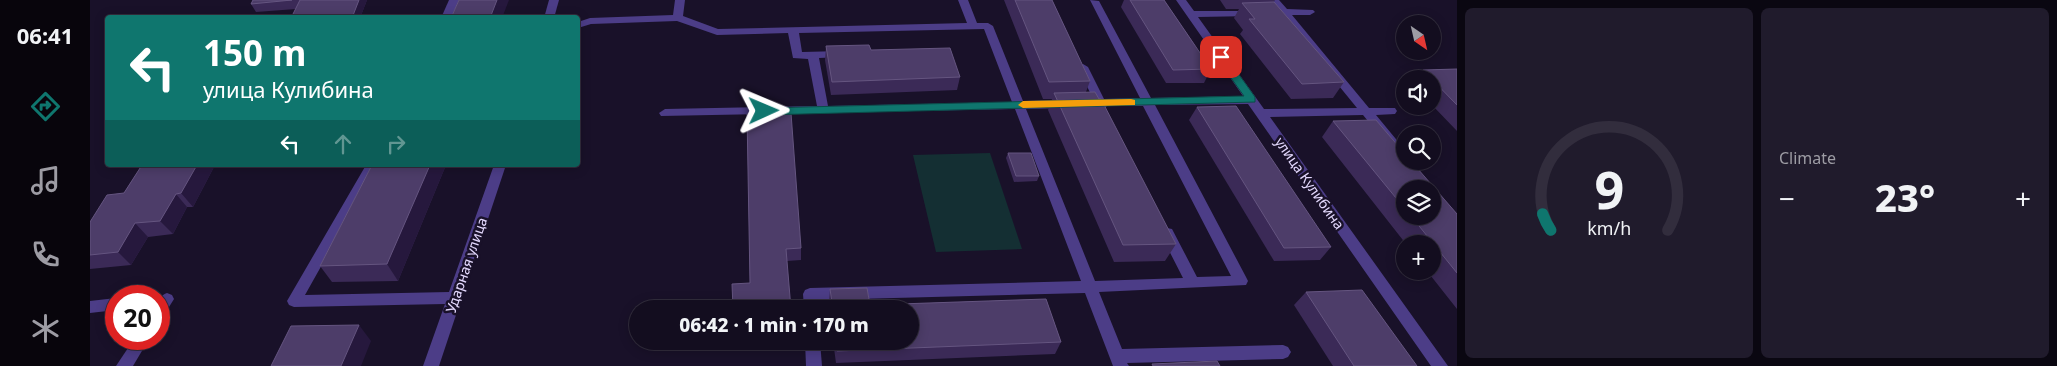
<!DOCTYPE html>
<meta charset="utf-8">
<style>
body{margin:0;font-family:"Noto Sans",sans-serif;background:#201b2c;color:#f1f3f6;height:100vh;display:flex;flex-direction:column;font-size:19px;white-space:nowrap}
*{box-sizing:border-box;margin:0}
p{font-size:16px;color:#9d9ca4}
.icon{flex:none;width:28px;height:28px;fill:none;stroke:currentColor;stroke-width:2;stroke-linecap:round;stroke-linejoin:round}
.map{position:relative;flex:1;overflow:hidden}
.details{display:flex;flex-direction:column;gap:8px;padding:8px;background:#0a0711;width:600px}
.details>*{flex:none}
.top-card{position:absolute;left:15px;top:15px;width:475px;height:152px;border-radius:5px;box-shadow:0 2px 12px #0003,0 0 0 1px #322d3d;background:#0f766e;color:#fff;overflow:hidden}
.needle{width:32px;rotate:146deg}
.fabs{position:absolute;left:1306px;top:15px;display:grid;gap:10px}
.fabs a{display:grid;place-items:center;width:45px;height:45px;border-radius:50%;background:#130d1f;box-shadow:0 2px 12px #0003,0 0 0 1px #322d3d;font-size:25px}
.speed{position:absolute;left:15px;top:285px;display:flex;gap:10px;font-size:25px;font-weight:700;text-align:center}
.speed>*{display:grid;place-content:center;width:65px;height:65px;border-radius:50%;background:#130d1f;box-shadow:0 2px 12px #0003,0 0 0 1px #322d3d;line-height:1}
.speed .limit{border:8px solid #d22;background:#fff;color:#111}
.pin{position:absolute;display:grid;place-items:center;width:42px;height:42px;color:#fff;margin:-21px;border-radius:10px;box-shadow:0 2px 8px #0006}
.me{position:absolute;width:55px;margin:-28px;rotate:89deg;stroke-linejoin:round;filter:drop-shadow(0 0 4px #0008)}
.turn{display:flex;align-items:center;gap:18px;height:105px;padding:0 15px;font-size:22px}
.turn .icon{width:65px;height:65px;stroke-width:2.5}
.turn b{display:block;font-size:35px;line-height:42px}
.lanes{display:flex;align-items:center;height:48px;padding:0 15px;background:#0003;justify-content:center;gap:25px;direction:ltr}
.lanes .off{opacity:.35}
.big{font-size:38px;font-weight:800;line-height:1.1}
.details .card{flex:1;display:flex;flex-direction:column;justify-content:center;gap:8px;min-width:0;padding:0 18px;border-radius:8px;background:#201b2c}
.details .dial{align-items:center;gap:0}
.dial svg{height:130px;overflow:visible;fill:none;stroke:#322d3d;stroke-width:7;stroke-linecap:round;text-anchor:middle}
.dial text{fill:#f1f3f6;stroke:none}
.heat{display:flex;justify-content:space-between;align-items:center;font-size:28px;direction:ltr}
.details .tiles{flex:1;display:grid;gap:8px;grid-template-columns:repeat(2,1fr)}
.trip{position:absolute;left:539px;top:300px;width:290px;height:50px;border-radius:25px;background:#130d1f;box-shadow:0 2px 12px #0003,0 0 0 1px #322d3d;font-weight:800;line-height:50px;text-align:center}
main{display:flex;flex:1;min-height:0}
.dock{display:flex;flex-direction:column;width:90px;justify-content:space-around;align-items:center;background:#08050c;color:#9d9ca4}
.dock .icon{width:35px;height:35px}
.dock .selected{color:#0f766e}
.dock b{font-size:22px;color:#f1f3f6}
.map>svg:first-child{display:block}
.green{fill:#142f33}
.lines{fill:none;stroke-linecap:round;stroke-linejoin:round}
.minor{fill:#4c3d87;fill-rule:evenodd}
.wall{fill:#3b2a57;fill-rule:evenodd}
.shaded-wall{fill:#26183d}
.building{fill:#4d3d69;stroke:#655580}
.route{fill:#0f766e;stroke:#0a4d48}
.slow{fill:#f59e0b}
.labels{text-anchor:middle;dominant-baseline:central;stroke-width:5;stroke-linejoin:round;paint-order:stroke}
.street-label{font-size:14px;fill:#e4d9fe;stroke:#191129}
</style>
<main>
<nav class="dock">
<b>06:41</b>
<svg class="icon selected" aria-label="directions" viewBox="0 0 24 24"><path d="M12 3l9 9-9 9-9-9zM9 14v-3h6M13 9l2 2-2 2"/></svg>
<svg class="icon" aria-label="music" viewBox="0 0 24 24"><path d="M9 18V5l10-2v13"/><circle cx="6" cy="18" r="3"/><circle cx="16" cy="16" r="3"/></svg>
<svg class="icon" aria-label="phone" viewBox="0 0 24 24"><path d="M5 4h4l2 5-3 2q2 4 5 5l2-3 5 2v4C11 20 4 13 5 4z"/></svg>
<svg class="icon" aria-label="climate" viewBox="0 0 24 24"><path d="M12 3v18M4 7l16 10M4 17L20 7"/></svg>
</nav>
<div class="map">
<svg width="1367" height="366" viewBox="0 0 1367 366">
<rect width="100%" height="100%" fill="#191129"/>
<path class="green" d="M900 153 932 249 846 252 823 155Z"/>
<g class="lines">
<g class="minor">
<path d="M359 0H369L361 18H351Z"/>
<path d="M459 0H469L464 18H454Z"/>
<path d="M585 0H595L593 16 628 29 877 23 868 0H878L887 23H898L903 26 933 101 978 100 984 104 978 108 936 109 1005 281 1093 278 1070 233 1072 229 1077 228 1082 229 1107 277 1141 276 1053 106H1017L1012 110 1007 107 994 106 992 103 994 100 1003 99 988 67 993 64 998 67 1014 99 1050 98 1000 0 1009 1 1061 98 1153 96 1086 0H1096L1104 11H1165V15L1162 16 1108 17 1174 109 1267 108 1191 15 1187 14 1185 12 1187 10 1179 0H1189L1197 9 1223 10 1225 12 1220 15H1202L1279 108H1305L1307 111 1305 114 1286 115 1315 150V161H1319H1311L1273 115 1180 117 1358 366H1341L1158 104 1065 105 1156 277 1158 281 1156 285 1009 292 1032 349 1193 345 1198 347 1201 352 1198 357 1193 359 1037 363 1039 366H1023L995 293 728 300V309H714L713 294 715 290 720 288 991 281 925 109 571 116 569 113 575 109 727 106 718 59 703 58 698 33 627 35 587 21 501 24 488 28V22L500 18 583 15ZM894 29 922 102 738 106 729 58 752 57 757 54 752 51 712 52 709 33Z"/>
<path d="M276 165H288L215 295 359 292 404 165H416L349 366H333L355 304 204 307 199 305 197 301Z"/>
<path d="M77 293 82 295 84 299 74 315 69 317C68 308 66 297 77 293Z"/>
<path d="M26 298V310L0 313V301Z"/>
<path d="M44 339H59L43 366H26Z"/>
<path d="M715 341H730L732 366H716Z"/>
</g>
</g>
<g class="wall">
<path d="M163 0H277L270 18H201L206 9 166 12 161 4Z"/>
<path d="M914 0H962L1000 81 996 92 1009 99 1086 244 1075 261 1024 262 958 110 962 99H953Z"/>
<path d="M1034 0H1074L1121 69 1114 83H1076L1031 7Z"/>
<path d="M1130 0H1185L1184 2 1254 82 1243 98 1201 99 1150 34 1153 30 1144 18 1149 9H1136Z"/>
<path d="M736 46 781 50 870 77 867 90 741 95 735 60Z"/>
<path d="M1367 69V131L1342 105V79H1326L1333 70Z"/>
<path d="M1107 107 1241 247 1230 260 1184 261 1099 120Z"/>
<path d="M657 114 711 248V260L697 261 660 283Z"/>
<path d="M1243 121 1367 214V309L1337 271H1342V244H1316L1232 137ZM1315 189 1342 216H1315Z"/>
<path d="M918 153 949 176 947 181 924 182 916 158Z"/>
<path d="M52 165H125L103 207H97L83 234 58 237 41 265 0 269V222L34 193Z"/>
<path d="M282 165H356L308 281 242 282 230 266Z"/>
<path d="M777 288 780 305 956 299 971 342 965 354 746 363 743 341H820V309H740L739 302 740 289Z"/>
<path d="M1216 292 1327 366H1243L1204 305Z"/>
<path d="M645 341H703V342L645 346Z"/>
</g>
<g class="shaded-wall">
<path d="M269 0H277L270 18H262Z"/>
<path d="M407 0H419L412 18H400Z"/>
<path d="M107 165H125L103 207 91 193Z"/>
<path d="M340 165H356L308 281 297 264Z"/>
<path d="M86 194 97 207 83 234 70 221Z"/>
<path d="M45 223 58 237 41 265 28 252Z"/>
<path d="M269 325 281 341 271 366H251Z"/>
</g>
<g class="building">
<path d="M163 0H202L161 4Z"/>
<path d="M210 0H269L262 18H201Z"/>
<path d="M369 0H407L400 18H361Z"/>
<path d="M925 0H962L1000 81 959 82Z"/>
<path d="M1040 0H1074L1121 69 1083 70Z"/>
<path d="M1184 2 1254 82 1212 84 1159 19H1165L1152 3Z"/>
<path d="M779 45 781 50 860 48 870 77 742 82 736 46Z"/>
<path d="M1367 69V105L1333 70Z"/>
<path d="M1005 92 1009 99H1011L1086 244 1033 245 964 93Z"/>
<path d="M1146 106 1241 247 1194 248 1107 107Z"/>
<path d="M701 113 711 248 696 249 701 309H643L642 284 660 283 657 114Z"/>
<path d="M1286 120 1315 154V161H1321L1367 214V273L1321 216H1342V189H1315V209L1243 121Z"/>
<path d="M918 153H941L949 176H926Z"/>
<path d="M52 165H107L91 193 86 194 70 221 45 223 28 252 0 255V222L17 195 34 193Z"/>
<path d="M282 165H340L297 264 230 266Z"/>
<path d="M777 288 780 305 956 299 971 342 747 351 746 341H820V309H743L740 289Z"/>
<path d="M1272 290 1327 366H1264L1216 292Z"/>
<path d="M269 325 251 366H181L201 326Z"/>
<path d="M1127 361 1130 366H1063L1062 364Z"/>
</g>
<path class="route" d="M1131 54 1135 55 1165 97V102L674 115 668 111 674 108 1154 96 1126 57Z"/>
<path class="slow" d="M1041 99 1045 100V105L933 108 928 105 933 101Z"/>
<g class="labels">
<g class="street-label">
<text transform="translate(1220 183) rotate(55)">улица Кулибина</text>
<text transform="translate(376 265) rotate(-71)">Ударная улица</text>
</g>
</g>
</svg>
<div class="fabs">
<a><svg class="needle" viewBox="-14 -14 28 28"><path d="M0-13l5 13h-10z" fill="#e53935"/><path d="M0 13l5-13h-10z" fill="#9d9ca4"/></svg></a>
<a><svg class="icon" aria-label="sound" viewBox="0 0 24 24"><path d="M4 9h4l5-4v14l-5-4H4zM17 9q2 3 0 6"/></svg></a>
<a><svg class="icon" aria-label="search" viewBox="0 0 24 24"><circle cx="10" cy="10" r="6"/><path d="M15 15l6 6"/></svg></a>
<a><svg class="icon" aria-label="layers" viewBox="0 0 24 24"><path d="M12 4l9 5-9 5-9-5zM3 14l9 5 9-5"/></svg></a>
<a>+</a>
</div>
<div class="speed"><div class="limit">20</div></div>
<div class="pin" style="left:1131px;top:57px;background:#d93025"><svg class="icon" aria-label="arrive" viewBox="0 0 24 24"><path d="M6 21V4h12l-3 4 3 4H6"/></svg></div>
<svg class="me" style="left:674px;top:111px" viewBox="-20 -20 40 40"><path d="M0-17L14 15 0 8-14 15z" fill="#0f766e" stroke="#fff" stroke-width="4"/></svg>
<div class="trip">06:42 · 1 min · 170 m</div>
<div class="top-card">
<div class="turn"><svg class="icon" aria-label="left" viewBox="0 0 24 24"><path d="M17 20v-9H6M10 6l-5 5 5 5"/></svg><div><b>150 m</b>улица Кулибина</div></div>
<div class="lanes"><svg class="icon" aria-label="left" viewBox="0 0 24 24"><path d="M17 20v-9H6M10 6l-5 5 5 5"/></svg><svg class="icon off" aria-label="ahead" viewBox="0 0 24 24"><path d="M12 20V5M6 11l6-6 6 6"/></svg><svg class="icon off" aria-label="right" viewBox="0 0 24 24"><path d="M7 20v-9h11M14 6l5 5-5 5"/></svg></div>
</div>
</div>
<section class="details">
<div class="tiles">
<div class="card dial"><svg viewBox="0 0 100 80">
<path d="M14 69A42 42 0 1 1 86 69"/>
<path d="M14 69A42 42 0 0 1 9 59" stroke="#0f766e"/>
<text x="50" y="56" font-size="32" font-weight="700">9</text>
<text x="50" y="72" font-size="11">km/h</text>
</svg></div>
<div class="card"><p>Climate</p>
<div class="heat"><a>−</a><b class="big">23°</b><a>+</a></div>
</div>
</div>
</section>
</main>
